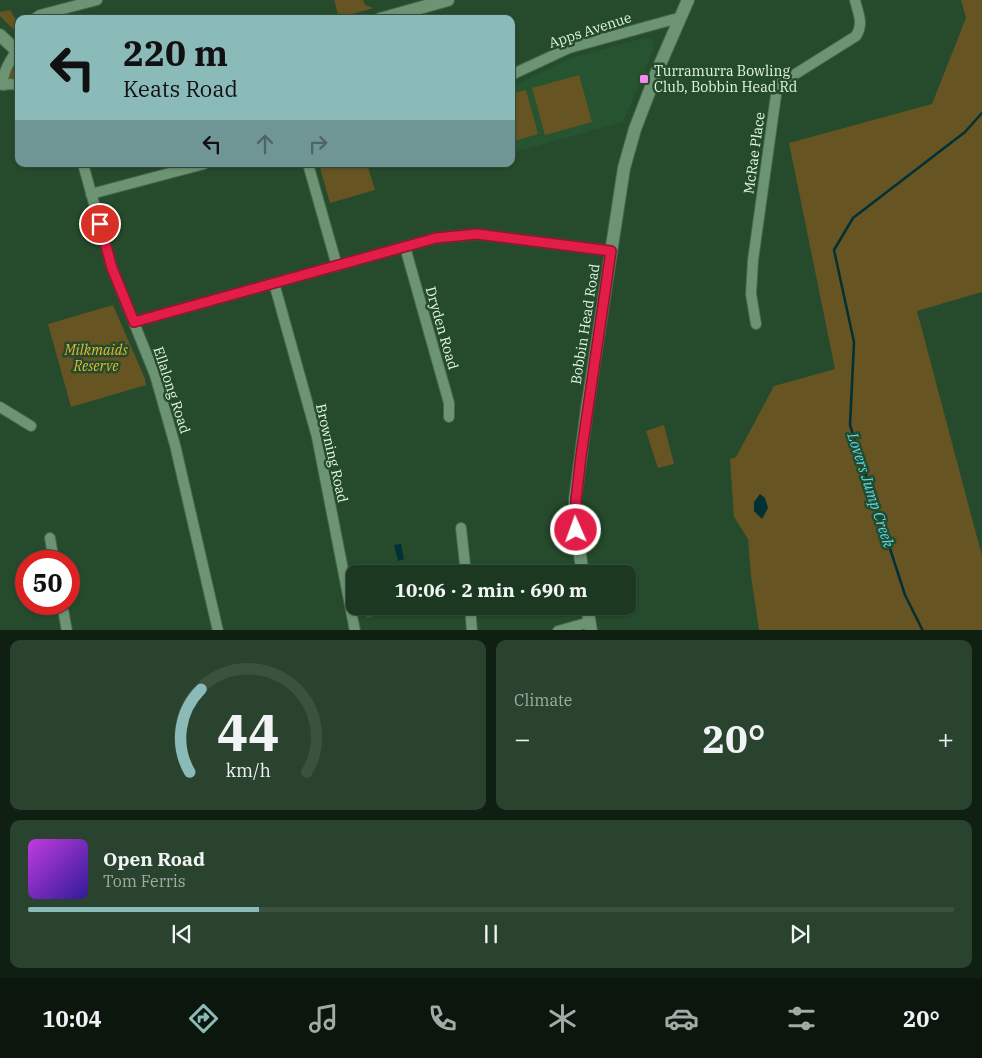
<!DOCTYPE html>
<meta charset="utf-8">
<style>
body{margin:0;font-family:"IBM Plex Serif",serif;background:#29432e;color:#f1f3f6;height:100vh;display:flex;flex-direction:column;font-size:19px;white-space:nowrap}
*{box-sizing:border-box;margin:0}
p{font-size:16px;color:#a0aca5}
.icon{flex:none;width:28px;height:28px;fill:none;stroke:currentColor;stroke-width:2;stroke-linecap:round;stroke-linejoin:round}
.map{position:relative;height:630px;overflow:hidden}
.details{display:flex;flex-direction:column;gap:10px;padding:10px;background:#0f1f12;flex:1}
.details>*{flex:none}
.top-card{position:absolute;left:15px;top:15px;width:500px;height:152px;border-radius:10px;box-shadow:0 1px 4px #0004,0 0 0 1px #3a523f;background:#8bbbb9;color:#111;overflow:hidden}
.speed{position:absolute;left:15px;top:550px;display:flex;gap:10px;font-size:25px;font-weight:700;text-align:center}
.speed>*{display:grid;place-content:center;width:65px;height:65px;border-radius:50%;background:#1c3821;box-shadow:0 1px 4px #0004,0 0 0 1px #3a523f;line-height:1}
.speed .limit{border:8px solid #d22;background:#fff;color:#111}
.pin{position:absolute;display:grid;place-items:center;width:42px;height:42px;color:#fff;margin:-21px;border:2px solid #fff;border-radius:50%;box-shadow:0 1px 5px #0007}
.me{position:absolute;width:55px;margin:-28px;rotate:358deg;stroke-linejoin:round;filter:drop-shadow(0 0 4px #0008)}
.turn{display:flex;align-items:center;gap:18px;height:105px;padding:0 25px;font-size:22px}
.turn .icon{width:65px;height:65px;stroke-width:2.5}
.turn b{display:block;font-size:35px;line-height:42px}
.lanes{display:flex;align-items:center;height:48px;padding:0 25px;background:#0003;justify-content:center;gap:25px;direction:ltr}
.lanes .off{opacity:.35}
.big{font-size:38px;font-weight:800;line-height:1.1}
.details .widget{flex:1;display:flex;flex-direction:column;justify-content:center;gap:8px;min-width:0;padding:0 18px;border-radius:10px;background:#29432e}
.details .dial{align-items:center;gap:0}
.dial svg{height:130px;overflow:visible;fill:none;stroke:#3a523f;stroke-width:7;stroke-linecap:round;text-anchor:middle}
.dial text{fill:#f1f3f6;stroke:none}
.song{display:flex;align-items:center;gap:15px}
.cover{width:60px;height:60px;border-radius:8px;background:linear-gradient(135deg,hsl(290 70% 55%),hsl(250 70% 35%))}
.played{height:5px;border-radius:2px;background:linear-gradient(90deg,#8bbbb9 25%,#3a523f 25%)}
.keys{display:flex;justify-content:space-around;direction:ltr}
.heat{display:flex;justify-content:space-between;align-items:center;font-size:28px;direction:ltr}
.details .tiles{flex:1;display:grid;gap:10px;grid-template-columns:1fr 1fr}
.widget:last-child{grid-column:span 2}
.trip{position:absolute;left:346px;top:565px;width:290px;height:50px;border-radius:10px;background:#1c3821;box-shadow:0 1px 4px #0004,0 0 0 1px #3a523f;font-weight:800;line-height:50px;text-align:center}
.tab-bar{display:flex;height:80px;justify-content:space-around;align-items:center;background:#0b160d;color:#a0aca5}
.tab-bar .icon{width:35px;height:35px}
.tab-bar .active{color:#8bbbb9}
.tab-bar b{font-size:22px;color:#f1f3f6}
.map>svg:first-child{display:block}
.built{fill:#275430}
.green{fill:#665423}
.water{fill:#013035}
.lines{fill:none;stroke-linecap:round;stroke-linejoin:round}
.stream{stroke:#013035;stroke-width:2.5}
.street-casing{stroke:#46684e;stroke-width:12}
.secondary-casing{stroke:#46684e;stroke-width:14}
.street{stroke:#6c9472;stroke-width:10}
.secondary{stroke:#6c9472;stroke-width:12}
.route-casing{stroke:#92132f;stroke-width:12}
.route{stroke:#e11d48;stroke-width:9}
.poi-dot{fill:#f489f0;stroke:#254b2c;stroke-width:2}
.labels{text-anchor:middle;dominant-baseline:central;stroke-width:5;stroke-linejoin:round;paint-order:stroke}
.street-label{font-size:14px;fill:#e2f7e4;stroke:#254b2c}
.poi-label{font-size:14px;fill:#e2f7e4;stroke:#254b2c;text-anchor:start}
.park-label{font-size:14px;font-style:italic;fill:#e8ba37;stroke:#254b2c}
.water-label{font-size:15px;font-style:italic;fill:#55def1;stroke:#254b2c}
</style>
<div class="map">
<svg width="982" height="631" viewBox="0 0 982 631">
<rect width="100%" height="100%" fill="#254b2c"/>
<path class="built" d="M644 38 651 39 653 42 654 48 623 122 511 153V87L572 58Z"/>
<g class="green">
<path d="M334 0H363L365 5 373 8 336 19 338 14Z"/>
<path d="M961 0H982V292L917 311 982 556V630H759L751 576 748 539 734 517 730 459 736 457 774 386 835 369 789 143 932 104 966 18Z"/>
<path d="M10 10 19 24V35L0 16V12Z"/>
<path d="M19 66V80L9 78V74L14 67Z"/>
<path d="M579 75 592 122 545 135 532 88Z"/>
<path d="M526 90 538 134 511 142V94Z"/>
<path d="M319 164H367L375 190 330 203Z"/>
<path d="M113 305 145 379 146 385 71 407 48 324Z"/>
<path d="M664 425 674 464 658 468 646 431Z"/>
<path d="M363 606H383L385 612 367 618Z"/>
</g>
<g class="water">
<path d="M760 494 765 498 768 508 762 519 754 511V502Z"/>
<path d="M401 544 404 559 398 561 394 545Z"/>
</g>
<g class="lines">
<path class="stream" d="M923 631 905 595 850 425 854 342 834 250 853 218 965 132 982 113"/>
<g class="street-casing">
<g id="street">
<path d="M34 19 40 15 97 0"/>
<path d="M511 75 569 48 671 20 680 18"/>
<path d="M3 85C2 72 10 62 16 51"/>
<path d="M3 85 10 84 19 85"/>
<path d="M83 164 112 268 155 375 175 445 218 631"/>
<path d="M308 164 337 266"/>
<path d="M91 194 204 164"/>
<path d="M405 247 449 403V417"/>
<path d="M274 283 317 437 355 631"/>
<path d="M134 322 436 238 477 234 611 251"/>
<path d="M756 324 751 294 753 260 777 88 781 83 856 36C864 24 858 13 855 0"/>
<path d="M0 407 31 426"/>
<path d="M461 528 466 574"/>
<path d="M50 538 54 561"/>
<path d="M62 604 67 631"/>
<path d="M470 606 472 631"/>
<path d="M558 631 590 622"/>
</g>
</g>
<g class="secondary-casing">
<g id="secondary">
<path d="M380 19 448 0"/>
<path d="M0 35 19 53"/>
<path d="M583 574 576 530 575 500 587 409 624 168 635 129 658 69 688 0"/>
<path d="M587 606 591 631"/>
</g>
</g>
<use href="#street" class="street"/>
<use href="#secondary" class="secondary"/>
</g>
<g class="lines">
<g class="route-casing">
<path id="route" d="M100 224 112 268 134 322 436 238 477 234 611 251 581 456 576 500V530"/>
</g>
<use href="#route" class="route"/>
</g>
<rect class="poi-dot" x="639" y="74" width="10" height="10" rx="2.5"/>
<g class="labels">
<g class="street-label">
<text transform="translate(590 30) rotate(-18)">Apps Avenue</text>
<text transform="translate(754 153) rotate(-82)">McRae Place</text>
<text transform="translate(585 324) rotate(-81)">Bobbin Head Road</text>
<text transform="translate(442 328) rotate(74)">Dryden Road</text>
<text transform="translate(172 390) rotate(72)">Ellalong Road</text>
<text transform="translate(332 453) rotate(77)">Browning Road</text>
</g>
<g class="poi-label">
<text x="654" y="71">Turramurra Bowling<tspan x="654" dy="16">Club, Bobbin Head Rd</tspan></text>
</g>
<g class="park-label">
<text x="96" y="350">Milkmaids<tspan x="96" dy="16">Reserve</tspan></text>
</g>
<g class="water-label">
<text transform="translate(871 490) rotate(72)">Lovers Jump Creek</text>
</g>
</g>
</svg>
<div class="speed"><div class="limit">50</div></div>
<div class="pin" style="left:100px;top:224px;background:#d93025"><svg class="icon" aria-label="arrive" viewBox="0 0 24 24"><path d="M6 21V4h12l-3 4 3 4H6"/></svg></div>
<svg class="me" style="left:576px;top:530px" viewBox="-20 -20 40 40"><circle r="17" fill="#e11d48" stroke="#fff" stroke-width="3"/><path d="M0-11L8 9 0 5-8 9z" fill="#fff"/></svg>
<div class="trip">10:06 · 2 min · 690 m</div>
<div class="top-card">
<div class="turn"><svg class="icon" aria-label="left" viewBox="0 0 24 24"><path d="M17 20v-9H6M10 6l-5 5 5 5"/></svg><div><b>220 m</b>Keats Road</div></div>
<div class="lanes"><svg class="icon" aria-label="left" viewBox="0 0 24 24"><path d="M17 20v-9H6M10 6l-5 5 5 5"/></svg><svg class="icon off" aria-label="ahead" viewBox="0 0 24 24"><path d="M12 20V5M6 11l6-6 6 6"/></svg><svg class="icon off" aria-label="right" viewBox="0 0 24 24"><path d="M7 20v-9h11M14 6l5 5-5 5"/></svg></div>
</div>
</div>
<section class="details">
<div class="tiles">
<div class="widget dial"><svg viewBox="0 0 100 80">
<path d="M14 69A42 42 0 1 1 86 69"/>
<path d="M14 69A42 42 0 0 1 21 18" stroke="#8bbbb9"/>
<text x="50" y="56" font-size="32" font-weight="700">44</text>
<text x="50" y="72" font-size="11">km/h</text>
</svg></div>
<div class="widget"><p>Climate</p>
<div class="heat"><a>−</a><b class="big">20°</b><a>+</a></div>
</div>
<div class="widget">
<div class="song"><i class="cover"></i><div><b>Open Road</b><p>Tom Ferris</p></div></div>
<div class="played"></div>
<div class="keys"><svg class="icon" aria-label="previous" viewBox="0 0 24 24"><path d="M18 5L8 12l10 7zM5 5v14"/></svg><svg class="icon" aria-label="pause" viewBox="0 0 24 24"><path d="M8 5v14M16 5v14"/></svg><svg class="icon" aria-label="next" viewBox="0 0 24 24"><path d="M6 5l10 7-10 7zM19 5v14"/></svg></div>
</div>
</div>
</section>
<nav class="tab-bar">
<b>10:04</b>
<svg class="icon active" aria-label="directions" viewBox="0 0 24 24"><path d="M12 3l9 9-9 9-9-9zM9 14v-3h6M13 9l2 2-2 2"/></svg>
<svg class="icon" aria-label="music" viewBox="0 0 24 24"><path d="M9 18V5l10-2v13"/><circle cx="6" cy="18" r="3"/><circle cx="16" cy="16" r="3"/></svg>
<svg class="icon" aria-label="phone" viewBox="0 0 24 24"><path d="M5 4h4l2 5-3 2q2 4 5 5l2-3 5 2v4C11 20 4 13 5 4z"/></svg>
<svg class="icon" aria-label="climate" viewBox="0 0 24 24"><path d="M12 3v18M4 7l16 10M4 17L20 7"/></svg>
<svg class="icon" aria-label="car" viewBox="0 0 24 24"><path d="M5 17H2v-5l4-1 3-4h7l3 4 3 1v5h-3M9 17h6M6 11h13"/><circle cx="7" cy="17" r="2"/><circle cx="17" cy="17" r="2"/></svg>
<svg class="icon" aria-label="filters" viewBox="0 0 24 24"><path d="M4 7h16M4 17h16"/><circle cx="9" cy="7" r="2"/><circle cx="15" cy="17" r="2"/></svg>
<b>20°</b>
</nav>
